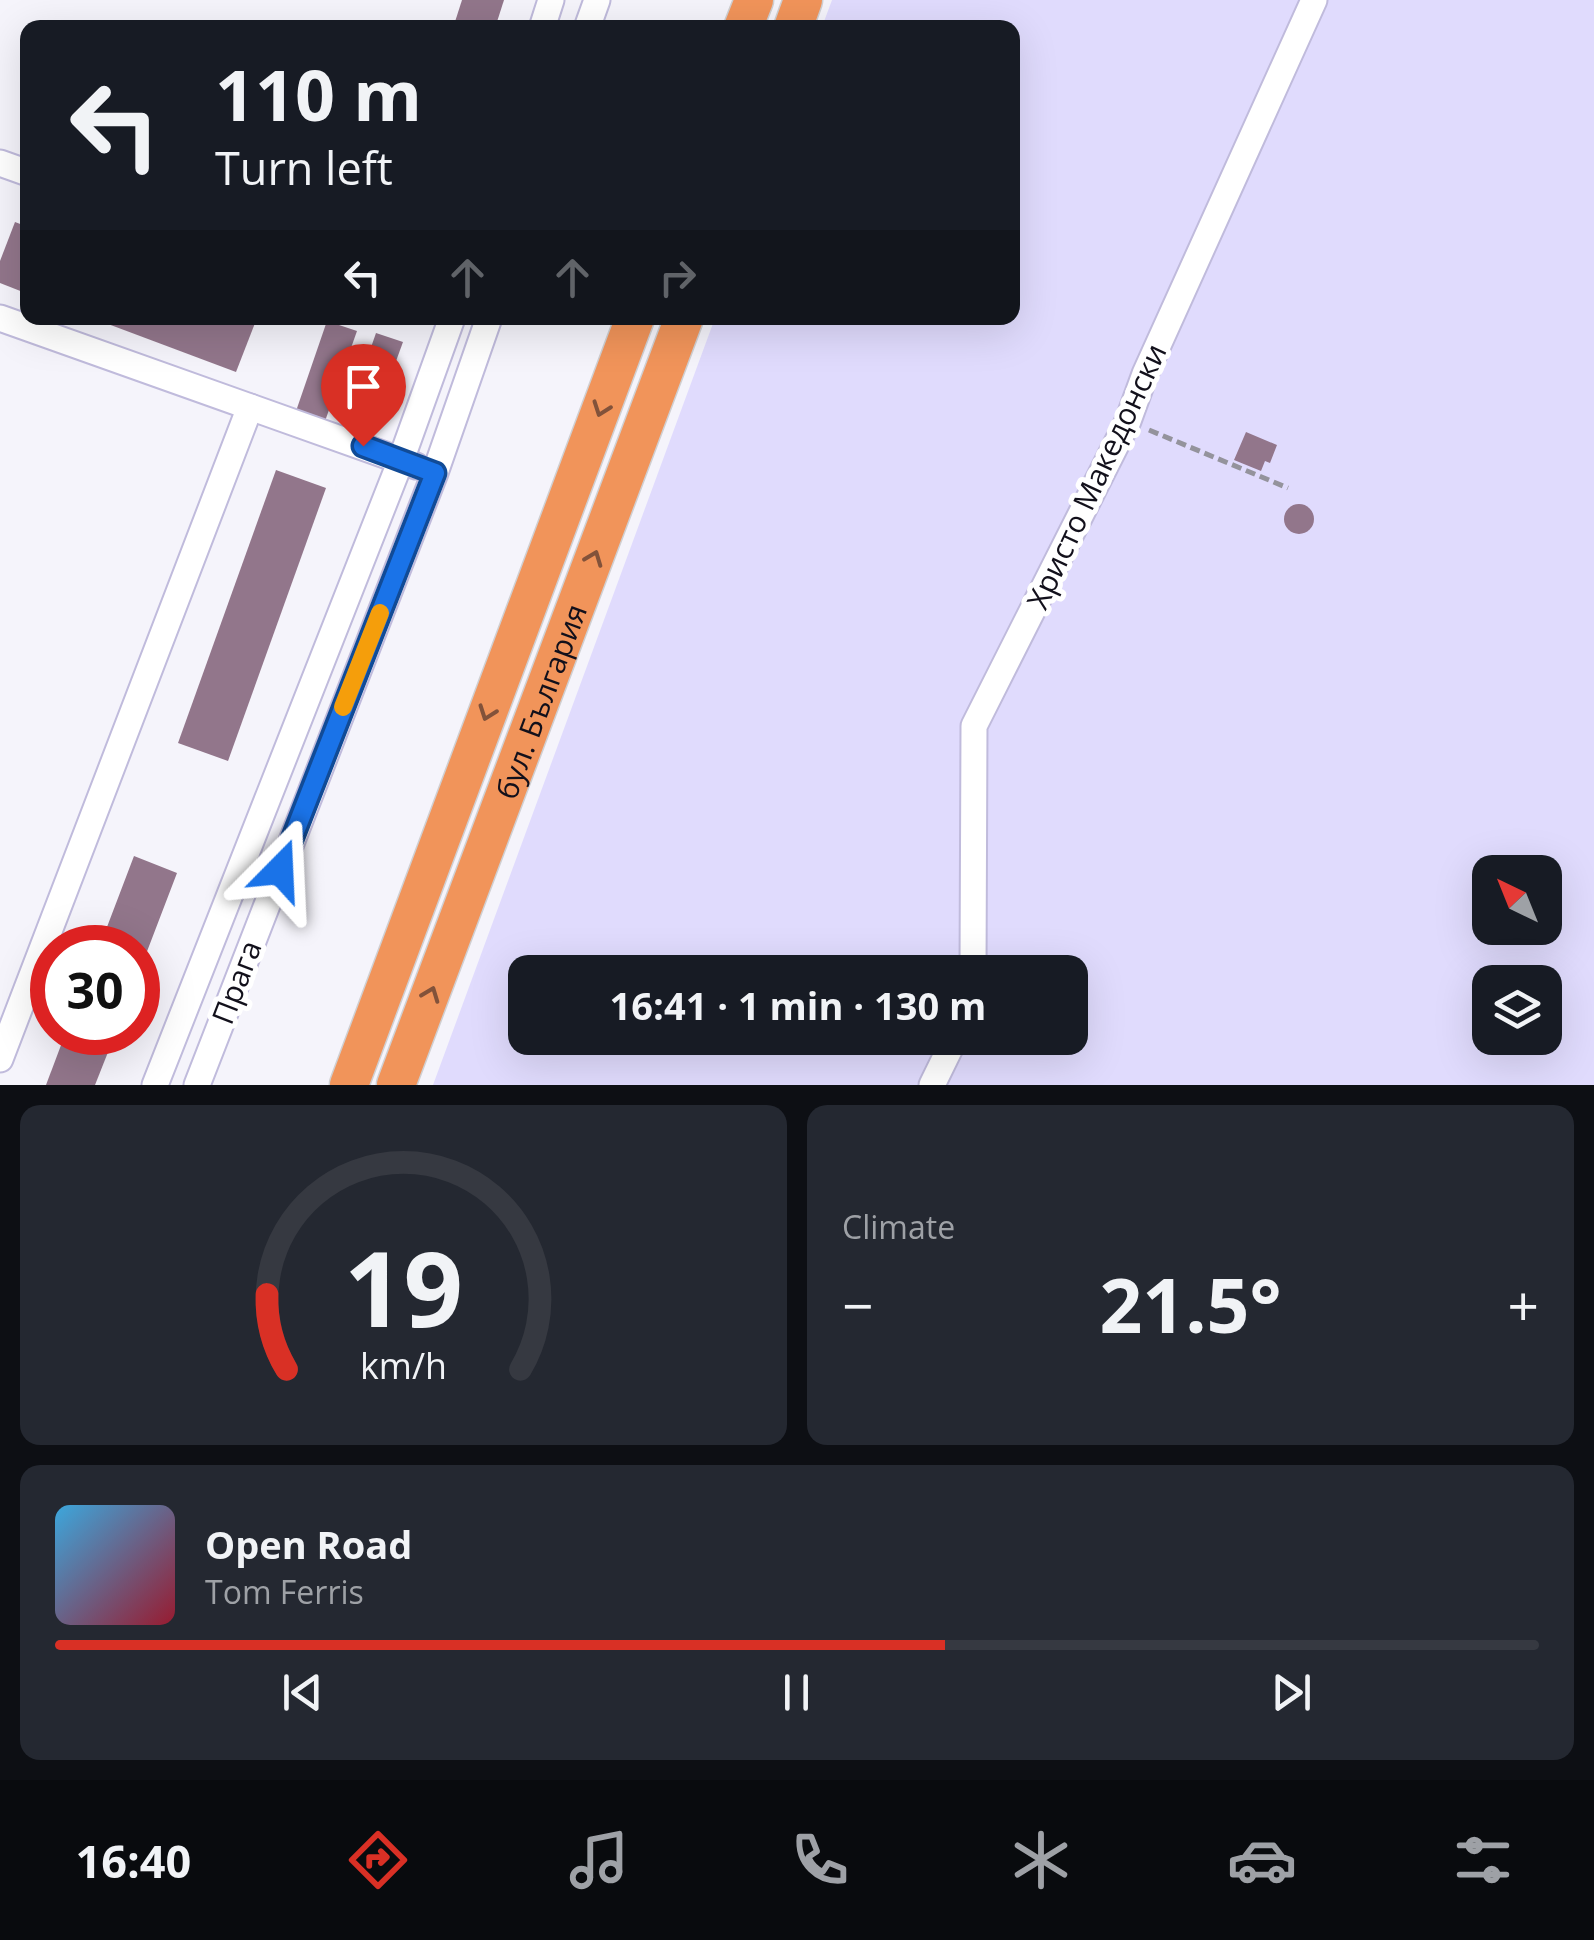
<!DOCTYPE html>
<meta charset="utf-8">
<style>
body{margin:0;font-family:"Open Sans",sans-serif;background:#242831;color:#f1f3f6;height:100vh;display:flex;flex-direction:column;font-size:38px;white-space:nowrap}
*{box-sizing:border-box;margin:0}
p{font-size:32px;color:#9ea1a6}
.icon{flex:none;width:55px;height:55px;fill:none;stroke:currentColor;stroke-width:2;stroke-linecap:round;stroke-linejoin:round}
.map{position:relative;height:1085px;overflow:hidden}
.drawer{display:flex;flex-direction:column;gap:20px;padding:20px;background:#0d0f14;flex:1}
.drawer>*{flex:none}
.hud{position:absolute;left:20px;top:20px;width:1000px;height:305px;border-radius:20px;box-shadow:0 10px 40px #0002;background:#171b24;color:#f1f3f6;overflow:hidden}
.needle{width:65px;rotate:317deg}
.fabs{position:absolute;left:1472px;top:855px;display:grid;gap:20px}
.fabs a{display:grid;place-items:center;width:90px;height:90px;border-radius:20px;background:#171b24;box-shadow:0 10px 40px #0002;font-size:50px}
.speed{position:absolute;left:30px;top:925px;display:flex;gap:20px;font-size:50px;font-weight:700;text-align:center}
.speed>*{display:grid;place-content:center;width:130px;height:130px;border-radius:50%;background:#171b24;box-shadow:0 10px 40px #0002;line-height:1}
.speed .limit{border:15px solid #d22;background:#fff;color:#111}
.pin{position:absolute;display:grid;place-items:center;width:85px;height:85px;color:#fff;margin:-102px -42px;border-radius:50% 50% 50% 0;rotate:-45deg;box-shadow:0 0 10px #0007}
.pin .icon{rotate:45deg}
.me{position:absolute;width:110px;margin:-55px;rotate:21deg;stroke-linejoin:round;filter:drop-shadow(0 0 8px #0008)}
.turn{display:flex;align-items:center;gap:35px;height:210px;padding:0 30px;font-size:45px}
.turn .icon{width:130px;height:130px;stroke-width:2.5}
.turn b{display:block;font-size:70px;line-height:85px}
.lanes{display:flex;align-items:center;height:95px;padding:0 30px;background:#0003;justify-content:center;gap:50px;direction:ltr}
.lanes .off{opacity:.35}
.big{font-size:75px;font-weight:700;line-height:1.1}
.drawer .widget{flex:1;display:flex;flex-direction:column;justify-content:center;gap:15px;min-width:0;padding:0 35px;border-radius:20px;background:#242831}
.drawer .dial{align-items:center;gap:0}
.dial svg{height:260px;overflow:visible;fill:none;stroke:#363941;stroke-width:7;stroke-linecap:round;text-anchor:middle}
.dial text{fill:#f1f3f6;stroke:none}
.song{display:flex;align-items:center;gap:30px}
.cover{width:120px;height:120px;border-radius:15px;background:linear-gradient(135deg,hsl(200 70% 55%),hsl(350 70% 35%))}
.played{height:10px;border-radius:5px;background:linear-gradient(90deg,#d93025 60%,#363941 60%)}
.keys{display:flex;justify-content:space-around;direction:ltr}
.heat{display:flex;justify-content:space-between;align-items:center;font-size:55px;direction:ltr}
.drawer .tiles{flex:1;display:grid;gap:20px;grid-template-columns:1fr 1fr}
.widget:last-child{grid-column:span 2}
.trip{position:absolute;left:508px;top:955px;width:580px;height:100px;border-radius:20px;background:#171b24;box-shadow:0 10px 40px #0002;font-weight:700;line-height:100px;text-align:center}
.dock{display:flex;height:160px;justify-content:space-around;align-items:center;background:#090b0e;color:#9ea1a6}
.dock .icon{width:70px;height:70px}
.dock .selected{color:#d93025}
.dock b{font-size:45px;color:#f1f3f6}
.map>svg:first-child{display:block}
.green{fill:#e0dbfd;fill-rule:evenodd}
.building{fill:#92768b}
.lines{fill:none;stroke-linecap:round;stroke-linejoin:round}
.minor-casing{stroke:#c0bbdc;stroke-width:29}
.highway-casing{stroke:#d0cfd1;stroke-width:41}
.path{stroke:#94939c;stroke-width:5;stroke-dasharray:10 5;stroke-linecap:butt}
.minor{stroke:#fff;stroke-width:25}
.highway{stroke:#f1945a;stroke-width:38}
.oneway{stroke:#82523a}
.route-casing{stroke:#114b97;stroke-width:25}
.route{stroke:#1a73e8;stroke-width:18}
.slow{stroke:#f59e0b;stroke-width:18}
.labels{text-anchor:middle;dominant-baseline:central;stroke-width:10;stroke-linejoin:round;paint-order:stroke}
.street-label{font-size:30px;fill:#12101b;stroke:#fff}
</style>
<div class="map">
<svg width="1594" height="1085" viewBox="0 0 1594 1085">
<rect width="100%" height="100%" fill="#f5f4fb"/>
<path class="green" d="M832 0H1594V1085H433L715 318H1012V28L822 27ZM1490 872H1545V928H1490ZM525 972H1070V1038H525ZM1490 982H1545V1038H1490Z"/>
<g class="building">
<path d="M462 0H504L495 28H453Z"/>
<path d="M15 222 28 227V294L0 283V261Z"/>
<path d="M92 318H257L236 372Z"/>
<path d="M327 321 357 331 324 424 295 414Z"/>
<path d="M376 333 403 342 380 405 354 396Z"/>
<path d="M1246 432 1277 445 1270 463 1265 461 1261 471 1234 460Z"/>
<path d="M276 470 326 488 228 761 178 743Z"/>
<circle cx="1299" cy="519" r="15"/>
<path d="M134 856 177 873 138 975V948H99Z"/>
<path d="M66 1032H116L95 1085H46Z"/>
</g>
<g class="lines">
<g class="minor-casing">
<g id="minor">
<path d="M542 28 551 0"/>
<path d="M587 28 597 0"/>
<path d="M0 163 28 173"/>
<path d="M0 318 416 466"/>
<path d="M973 972 974 726 1128 421 1145 374 1314 0"/>
<path d="M0 1059 250 407"/>
<path d="M155 1085 401 460 452 318"/>
<path d="M197 1085 435 473 489 318"/>
<path d="M932 1085 955 1038"/>
</g>
</g>
<g class="highway-casing">
<g id="highway">
<path d="M743 28 754 0"/>
<path d="M793 28 803 0"/>
<path d="M349 1085 635 318"/>
<path id="s1" d="M396 1085 684 318"/>
</g>
</g>
<path class="path" d="M1149 430 1288 488"/>
<use href="#minor" class="minor"/>
<use href="#highway" class="highway"/>
</g>
<defs><path id="oneway-chevron" d="M-2-3.5L2.5 0L-2 3.5" fill="none" stroke-width="1.6" stroke-linecap="round" stroke-linejoin="round" transform="scale(2.5)"/></defs>
<g class="oneway">
<use href="#oneway-chevron" transform="translate(601 409) rotate(110)"/>
<use href="#oneway-chevron" transform="translate(594 558) rotate(-69)"/>
<use href="#oneway-chevron" transform="translate(487 713) rotate(110)"/>
<use href="#oneway-chevron" transform="translate(431 994) rotate(-69)"/>
</g>
<g class="lines">
<g class="route-casing">
<path id="route" d="M280 870 435 473 363 446"/>
</g>
<use href="#route" class="route"/>
<path class="slow" d="M343 707 380 613"/>
</g>
<g class="labels">
<g class="street-label">
<text transform="translate(1096 476) rotate(-65)">Христо Македонски</text>
<text stroke="none"><textPath href="#s1" startOffset="410">бул. България</textPath></text>
<text transform="translate(236 982) rotate(-69)">Прага</text>
</g>
</g>
</svg>
<div class="fabs">
<a><svg class="needle" viewBox="-14 -14 28 28"><path d="M0-13l5 13h-10z" fill="#e53935"/><path d="M0 13l5-13h-10z" fill="#9ea1a6"/></svg></a>
<a><svg class="icon" aria-label="layers" viewBox="0 0 24 24"><path d="M12 4l9 5-9 5-9-5zM3 14l9 5 9-5"/></svg></a>
</div>
<div class="speed"><div class="limit">30</div></div>
<div class="pin" style="left:363px;top:446px;background:#d93025"><svg class="icon" aria-label="arrive" viewBox="0 0 24 24"><path d="M6 21V4h12l-3 4 3 4H6"/></svg></div>
<svg class="me" style="left:280px;top:870px" viewBox="-20 -20 40 40"><path d="M0-17L14 15 0 8-14 15z" fill="#1a73e8" stroke="#fff" stroke-width="4"/></svg>
<div class="trip">16:41 · 1 min · 130 m</div>
<div class="hud">
<div class="turn"><svg class="icon" aria-label="left" viewBox="0 0 24 24"><path d="M17 20v-9H6M10 6l-5 5 5 5"/></svg><div><b>110 m</b>Turn left</div></div>
<div class="lanes"><svg class="icon" aria-label="left" viewBox="0 0 24 24"><path d="M17 20v-9H6M10 6l-5 5 5 5"/></svg><svg class="icon off" aria-label="ahead" viewBox="0 0 24 24"><path d="M12 20V5M6 11l6-6 6 6"/></svg><svg class="icon off" aria-label="ahead" viewBox="0 0 24 24"><path d="M12 20V5M6 11l6-6 6 6"/></svg><svg class="icon off" aria-label="right" viewBox="0 0 24 24"><path d="M7 20v-9h11M14 6l5 5-5 5"/></svg></div>
</div>
</div>
<section class="drawer">
<div class="tiles">
<div class="widget dial"><svg viewBox="0 0 100 80">
<path d="M14 69A42 42 0 1 1 86 69"/>
<path d="M14 69A42 42 0 0 1 8 46" stroke="#d93025"/>
<text x="50" y="56" font-size="32" font-weight="700">19</text>
<text x="50" y="72" font-size="11">km/h</text>
</svg></div>
<div class="widget"><p>Climate</p>
<div class="heat"><a>−</a><b class="big">21.5°</b><a>+</a></div>
</div>
<div class="widget">
<div class="song"><i class="cover"></i><div><b>Open Road</b><p>Tom Ferris</p></div></div>
<div class="played"></div>
<div class="keys"><svg class="icon" aria-label="previous" viewBox="0 0 24 24"><path d="M18 5L8 12l10 7zM5 5v14"/></svg><svg class="icon" aria-label="pause" viewBox="0 0 24 24"><path d="M8 5v14M16 5v14"/></svg><svg class="icon" aria-label="next" viewBox="0 0 24 24"><path d="M6 5l10 7-10 7zM19 5v14"/></svg></div>
</div>
</div>
</section>
<nav class="dock">
<b>16:40</b>
<svg class="icon selected" aria-label="directions" viewBox="0 0 24 24"><path d="M12 3l9 9-9 9-9-9zM9 14v-3h6M13 9l2 2-2 2"/></svg>
<svg class="icon" aria-label="music" viewBox="0 0 24 24"><path d="M9 18V5l10-2v13"/><circle cx="6" cy="18" r="3"/><circle cx="16" cy="16" r="3"/></svg>
<svg class="icon" aria-label="phone" viewBox="0 0 24 24"><path d="M5 4h4l2 5-3 2q2 4 5 5l2-3 5 2v4C11 20 4 13 5 4z"/></svg>
<svg class="icon" aria-label="climate" viewBox="0 0 24 24"><path d="M12 3v18M4 7l16 10M4 17L20 7"/></svg>
<svg class="icon" aria-label="car" viewBox="0 0 24 24"><path d="M5 17H2v-5l4-1 3-4h7l3 4 3 1v5h-3M9 17h6M6 11h13"/><circle cx="7" cy="17" r="2"/><circle cx="17" cy="17" r="2"/></svg>
<svg class="icon" aria-label="filters" viewBox="0 0 24 24"><path d="M4 7h16M4 17h16"/><circle cx="9" cy="7" r="2"/><circle cx="15" cy="17" r="2"/></svg>
</nav>
